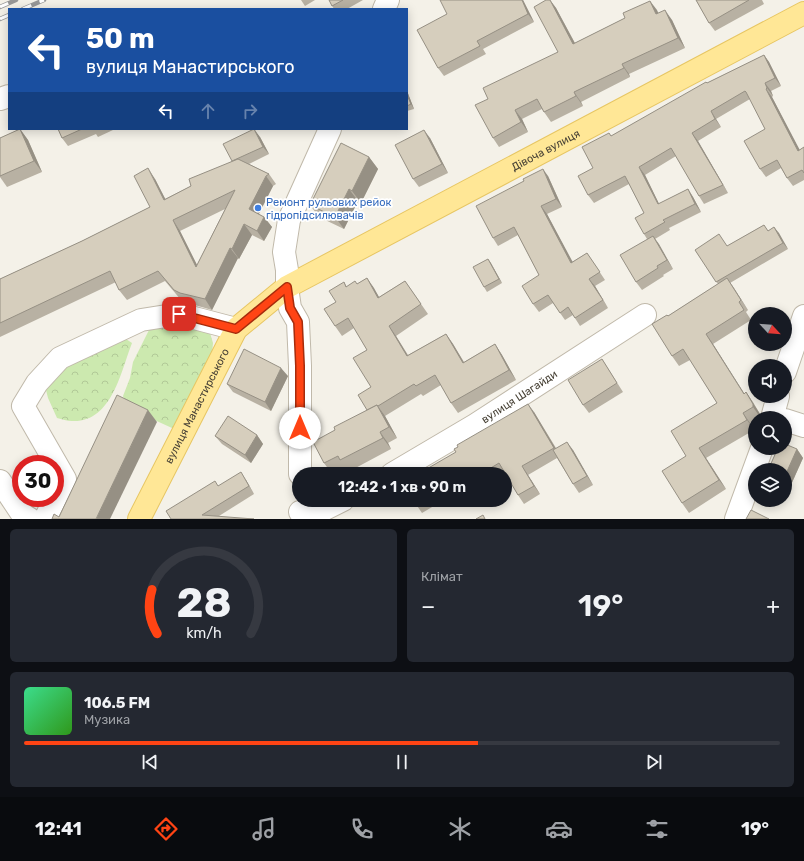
<!DOCTYPE html>
<html lang="uk">
<meta charset="utf-8">
<style>
body{margin:0;font-family:Rubik,sans-serif;background:#242831;color:#f1f3f6;height:100vh;display:flex;flex-direction:column;font-size:15px;white-space:nowrap}
*{box-sizing:border-box;margin:0}
p{font-size:13px;color:#9ea1a6}
.icon{flex:none;width:22px;height:22px;fill:none;stroke:currentColor;stroke-width:2;stroke-linecap:round;stroke-linejoin:round}
.map{position:relative;height:519px;overflow:hidden}
.details{display:flex;flex-direction:column;gap:10px;padding:10px;background:#0d0f14;flex:1}
.details>*{flex:none}
.guide{position:absolute;left:8px;top:8px;width:400px;height:122px;border-radius:0px;box-shadow:0 2px 10px #0003;background:#1a4fa0;color:#fff;overflow:hidden}
.needle{width:26px;rotate:116deg}
.buttons{position:absolute;left:748px;top:307px;display:grid;gap:8px}
.buttons a{display:grid;place-items:center;width:44px;height:44px;border-radius:50%;background:#171b24;box-shadow:0 2px 10px #0003;font-size:20px}
.speed{position:absolute;left:12px;top:455px;display:flex;gap:8px;font-size:20px;font-weight:700;text-align:center}
.speed>*{display:grid;place-content:center;width:52px;height:52px;border-radius:50%;background:#171b24;box-shadow:0 2px 10px #0003;line-height:1}
.speed .limit{border:6px solid #d22;background:#fff;color:#111}
.pin{position:absolute;display:grid;place-items:center;width:34px;height:34px;color:#fff;margin:-17px;border-radius:8px;box-shadow:0 2px 6px #0006}
.me{position:absolute;width:44px;margin:-22px;rotate:0deg;stroke-linejoin:round;filter:drop-shadow(0 0 3px #0008)}
.turn{display:flex;align-items:center;gap:14px;height:84px;padding:0 12px;font-size:18px}
.turn .icon{width:52px;height:52px;stroke-width:2.5}
.turn b{display:block;font-size:28px;line-height:34px}
.lanes{display:flex;align-items:center;height:38px;padding:0 12px;background:#0003;justify-content:center;gap:20px;direction:ltr}
.lanes .off{opacity:.35}
.big{font-size:30px;font-weight:600;line-height:1.1}
.details .tile{flex:1;display:flex;flex-direction:column;justify-content:center;gap:6px;min-width:0;padding:0 14px;border-radius:6px;background:#242831}
.details .dial{align-items:center;gap:0}
.dial svg{height:104px;overflow:visible;fill:none;stroke:#363941;stroke-width:7;stroke-linecap:round;text-anchor:middle}
.dial text{fill:#f1f3f6;stroke:none}
.song{display:flex;align-items:center;gap:12px}
.cover{width:48px;height:48px;border-radius:6px;background:linear-gradient(135deg,hsl(150 70% 55%),hsl(110 70% 35%))}
.played{height:4px;border-radius:2px;background:linear-gradient(90deg,#ff4414 60%,#363941 60%)}
.keys{display:flex;justify-content:space-around;direction:ltr}
.heat{display:flex;justify-content:space-between;align-items:center;font-size:22px;direction:ltr}
.details .tiles{flex:1;display:grid;gap:10px;grid-template-columns:1fr 1fr}
.tile:last-child{grid-column:span 2}
.trip{position:absolute;left:292px;top:467px;width:220px;height:40px;border-radius:20px;background:#171b24;box-shadow:0 2px 10px #0003;font-weight:600;line-height:40px;text-align:center}
.menu{display:flex;height:64px;justify-content:space-around;align-items:center;background:#090b0e;color:#9ea1a6}
.menu .icon{width:28px;height:28px}
.menu .on{color:#ff4414}
.menu b{font-size:18px;color:#f1f3f6}
.map>svg:first-child{display:block}
.forest{fill:url(#forest-crowns)}
.lines{fill:none;stroke-linecap:round;stroke-linejoin:round}
.minor-casing{stroke:#c0b9aa;stroke-width:24}
.major-casing{stroke:#e7c663;stroke-width:24}
.minor{stroke:#fff;stroke-width:22}
.major{stroke:#ffe796;stroke-width:22}
.rail-casing{stroke:#979797;stroke-width:4.5}
.rail{stroke:#fff;stroke-width:3;stroke-dasharray:9;stroke-linecap:butt}
.wall{fill:#b8b1a3;fill-rule:evenodd}
.shaded-wall{fill:#969084}
.building{fill:#d6cebd;stroke:#969084;fill-rule:evenodd}
.route-casing{stroke:#a62c0d;stroke-width:10}
.route{stroke:#ff4414;stroke-width:7}
.shop-dot{fill:#3f7fe0;stroke:#fff;stroke-width:1.5}
.labels{text-anchor:middle;dominant-baseline:central;stroke-width:3.5;stroke-linejoin:round;paint-order:stroke}
.street-label{font-size:11px;fill:#484236;stroke:#fff}
.shop-label{font-size:11px;fill:#366cbe;stroke:#fff;text-anchor:start}
</style>
<div class="map">
<svg width="804" height="519" viewBox="0 0 804 519">
<defs>
<pattern id="forest-crowns" width="20" height="18" patternUnits="userSpaceOnUse"><rect width="20" height="18" fill="#cce9af"/><path d="M2 6a3 3 0 1 1 6 0M12 15a3 3 0 1 1 6 0" fill="none" stroke="#b1c997"/></pattern>
</defs>
<rect width="100%" height="100%" fill="#f4f1e8"/>
<g class="forest">
<path d="M180 322 210 333 213 343 212 354 177 425 172 428 126 407 123 396 130 378 133 362 150 328Z"/>
<path d="M126 339 132 343C121 371 112 423 72 421 67 421 62 419 57 418L48 398 45 386 52 374 83 354Z"/>
</g>
<g class="lines">
<g class="minor-casing">
<g id="minor">
<path d="M384 9 388 0"/>
<path d="M0 99 9 96"/>
<path d="M785 372 804 316"/>
<path d="M772 418 778 396"/>
<path d="M785 420 804 426"/>
<path d="M300 474V366L298 322 290 308 287 287V270L284 252 289 220 330 129"/>
<path id="s1" d="M392 474 475 425 645 315"/>
<path d="M0 481 22 514 30 519"/>
<path d="M300 512 321 511 343 500"/>
<path d="M45 519 65 479 23 406 37 383 60 358 141 320 179 314 236 329"/>
<path d="M736 519 762 448"/>
</g>
</g>
<g class="major-casing">
<g id="major">
<path id="s2" d="M139 519 236 329 287 287 804 13"/>
</g>
</g>
<use href="#minor" class="minor"/>
<use href="#major" class="major"/>
<g class="rail-casing">
<g id="rail">
<path d="M0 7 16 0"/>
<path d="M23 9 44 0"/>
<path d="M0 19 9 15"/>
</g>
</g>
<use href="#rail" class="rail"/>
</g>
<g class="wall">
<path d="M301 0H315L305 6Z"/>
<path d="M329 0H363L347 9H334Z"/>
<path d="M523 0 534 22 483 49 486 54 444 76 438 68Z"/>
<path d="M550 0 556 8 575 43 625 18 650 1 658 13 672 20 685 48 629 74 630 77 581 102 583 106 551 122 542 109 522 119 528 132 499 147 493 138 488 99 558 52Z"/>
<path d="M696 0H762L764 4 715 31 709 23Z"/>
<path d="M764 55 769 62 781 86 771 91 773 96 772 97 799 150 804 147V180L793 186 787 178 781 168 766 177 760 169 765 129 750 99 716 119 721 127 698 141 728 193 704 204 699 196 676 156 645 175 659 204 688 189 693 197 701 212 669 228 670 230 655 239 673 269 663 275 664 276 642 290 636 282 647 239 644 234V213L629 184 594 203 588 195 609 133 611 136 707 83Z"/>
<path d="M407 91 414 109 407 111Z"/>
<path d="M20 129 28 140 42 172 7 187 0 177V138Z"/>
<path d="M58 129H113V130L98 137 96 134 68 146 62 138Z"/>
<path d="M260 137 269 154 249 164 269 174 276 184 273 186 259 214 264 217 272 227 264 241 252 235 239 259 238 258 212 310 188 303 181 300 165 281 127 300 119 290 116 282 0 337V279L82 241 150 207 155 179 165 199 191 186 232 161ZM225 209 197 265 180 231Z"/>
<path d="M430 138 448 173 419 187 413 179Z"/>
<path d="M369 157 378 169 361 203 358 201 344 229 319 217 310 205Z"/>
<path d="M548 176 562 207 547 214 572 262 587 253 605 280 595 286 608 308 580 326 573 315 565 320 553 303 539 312 533 304 539 275 518 235 498 246 493 238Z"/>
<path d="M764 225 768 231 774 227 788 249 730 283 748 310 746 312 751 320 713 344 744 394 746 392 753 402 760 414V417L758 418H755V420L750 423 754 430 706 458 726 489 689 513 682 503 686 456 717 403 690 360 679 366 672 356 668 316 718 284 695 250 727 246Z"/>
<path d="M488 259 502 283 487 292 484 287Z"/>
<path d="M367 278 379 297 405 281 428 314 396 336 408 355 446 334 453 344 464 362 495 344 502 355 516 380 458 413 451 403 441 385 423 396 421 394 385 416 397 438 388 443 391 449 348 472 345 467 332 474 324 463 335 430 367 410 371 387 367 350 354 328 342 336 335 326 344 282 347 287 357 284Z"/>
<path d="M602 359 623 392 589 413 583 405Z"/>
<path d="M288 376 271 411 233 392 227 384Z"/>
<path d="M534 412 556 448 573 450 593 485 579 493 573 484 557 458 528 475 540 494 524 504 518 495 505 472 501 474H418Z"/>
<path d="M257 435 263 444 251 463 222 444 215 436Z"/>
<path d="M797 449 803 458 790 487 785 485V470Z"/>
<path d="M246 480 254 494 219 516 171 519 218 486Z"/>
<path d="M413 500H444L422 513Z"/>
</g>
<g class="shaded-wall">
<path d="M522 0H523L534 22 528 14Z"/>
<path d="M550 0 556 8 580 53 573 44Z"/>
<path d="M650 1 657 10 663 24 656 14Z"/>
<path d="M665 10 672 20 685 48 678 38Z"/>
<path d="M764 55 769 62 781 86 775 78Z"/>
<path d="M622 64 629 74 630 77 624 68Z"/>
<path d="M765 83 771 91 773 96 767 88Z"/>
<path d="M766 89 772 97 804 158 798 151Z"/>
<path d="M407 91 414 109 411 104 407 95Z"/>
<path d="M574 92 581 102 583 106 576 96Z"/>
<path d="M515 110 522 119 528 132 521 122Z"/>
<path d="M711 111 721 127 715 119Z"/>
<path d="M20 129 28 140 42 172 34 161Z"/>
<path d="M254 129 260 137 269 154 263 147Z"/>
<path d="M424 130 430 138 448 173 442 164Z"/>
<path d="M692 133 698 141 728 193 723 185Z"/>
<path d="M369 157 378 169 361 203 352 191Z"/>
<path d="M639 167 645 175 663 212 658 204Z"/>
<path d="M148 168 155 179 171 210 164 200Z"/>
<path d="M543 169 548 176 562 207 556 199Z"/>
<path d="M266 176 273 186 256 219 249 209Z"/>
<path d="M349 189 358 201 344 229 335 217Z"/>
<path d="M688 189 693 197 701 212 695 204Z"/>
<path d="M541 206 547 214 577 270 571 263Z"/>
<path d="M264 217 272 227 264 241 257 231Z"/>
<path d="M173 220 180 231 203 277 196 267Z"/>
<path d="M244 224 252 235 239 259 232 249Z"/>
<path d="M774 227 779 233 788 249 783 243Z"/>
<path d="M653 236 659 244 673 269 667 260Z"/>
<path d="M230 248 238 258 212 310 205 299Z"/>
<path d="M488 259 491 263 502 283 499 279Z"/>
<path d="M367 278 374 288 385 308 378 298Z"/>
<path d="M727 278 734 288 748 310 741 300Z"/>
<path d="M589 279 595 286 608 308 603 300Z"/>
<path d="M389 326 396 336 414 366 407 356Z"/>
<path d="M446 334 453 344 470 373 463 363Z"/>
<path d="M706 334 713 344 751 404 744 394Z"/>
<path d="M495 344 502 355 516 380 509 370Z"/>
<path d="M281 368 288 376 271 411 265 402Z"/>
<path d="M746 392 760 414V417L753 407Z"/>
<path d="M528 404 534 412 560 456 554 448Z"/>
<path d="M377 405 385 416 397 438 389 427Z"/>
<path d="M148 410 157 422 110 519H96Z"/>
<path d="M743 413 750 423 754 430 747 420Z"/>
<path d="M380 432 388 443 391 449 383 438Z"/>
<path d="M257 435 263 444 251 463 245 455Z"/>
<path d="M567 442 573 450 593 485 587 476Z"/>
<path d="M699 448 706 458 726 489 719 480Z"/>
<path d="M797 449 803 458 790 487 785 480V476Z"/>
<path d="M522 466 528 475 540 494 534 486Z"/>
<path d="M241 472 246 480 254 494 249 486Z"/>
</g>
<g class="building">
<path d="M329 0H343L332 6Z"/>
<path d="M440 0H522L528 14 477 41 480 46 438 68 417 30 447 14Z"/>
<path d="M546 0H550L573 44 625 18 623 13 650 1 656 14 665 10 678 38 622 64 624 68 574 92 576 96 544 112 537 99 515 110 521 122 493 138 475 105 488 99 483 88 558 52 534 7Z"/>
<path d="M696 0H749L709 23Z"/>
<path d="M764 55 775 78 765 83 767 88 766 89 798 151 804 147V173L802 170 787 178 777 160 760 169 744 141 765 129 746 92 745 91 711 111 715 119 692 133 723 185 699 196 671 148 639 167 658 204 688 189 695 204 663 220 665 222 644 234 635 218 644 213 625 176 588 195 578 176 593 168 582 147 609 133 611 136 706 82 707 83Z"/>
<path d="M407 95 411 104 407 106Z"/>
<path d="M20 129 34 161 0 176V138Z"/>
<path d="M58 129H82L62 138Z"/>
<path d="M254 129 263 147 232 161 223 144Z"/>
<path d="M424 130 442 164 413 179 395 145Z"/>
<path d="M341 143 369 157 352 191 349 189 335 217 310 205Z"/>
<path d="M238 159 269 174 266 176 249 209 264 217 257 231 244 224 232 249 230 248 205 299 180 293 174 290 158 271 119 290 110 271 0 323V279L82 241 150 207 134 176 148 168 164 200 191 186 189 179ZM235 190 196 267 173 220Z"/>
<path d="M543 169 556 199 541 206 571 263 587 253 600 272 589 279 603 300 575 318 568 307 560 313 548 295 533 304 522 286 539 275 514 227 493 238 476 206 524 181 523 179Z"/>
<path d="M764 225 768 231 774 227 783 243 716 282 695 250 719 234 727 246Z"/>
<path d="M653 236 667 260 657 266 658 268 636 282 620 255Z"/>
<path d="M488 259 499 279 484 287 473 267Z"/>
<path d="M367 278 378 298 405 281 421 304 389 326 407 356 446 334 463 363 495 344 509 370 451 403 435 375 416 386 414 384 378 406 377 405 367 410 358 395 371 387 353 358 367 350 348 318 335 326 324 309 336 302 329 291 344 282 346 287 355 281 357 284Z"/>
<path d="M727 278 741 300 739 302 744 310 706 334 744 394 746 392 753 404V407L743 413 747 420 699 448 719 480 682 503 662 471 686 456 671 431 717 403 683 349 672 356 652 324 667 315 668 316Z"/>
<path d="M244 349 281 368 265 402 227 384Z"/>
<path d="M602 359 617 383 583 405 568 380Z"/>
<path d="M117 395 148 410 96 519H52L54 514 59 517Z"/>
<path d="M528 404 554 448 522 466 534 486 518 495 499 463 481 474H469V473L468 474H418L456 452 454 449 458 447 457 445Z"/>
<path d="M377 405 389 427 380 432 383 438 340 460 338 456 324 463 313 442 335 430 334 427Z"/>
<path d="M228 416 257 435 245 455 215 436Z"/>
<path d="M567 442 587 476 573 484 553 450Z"/>
<path d="M785 444 797 449 785 476V470H768L778 448H785Z"/>
<path d="M241 472 249 486 202 515 254 519H171L166 511 215 481 218 486Z"/>
<path d="M413 500H423L416 504Z"/>
<path d="M751 510 769 519H746Z"/>
<path d="M483 515 485 519H476Z"/>
</g>
<g class="lines">
<g class="route-casing">
<path id="route" d="M179 314 236 329 287 287 290 308 298 322 300 366V428"/>
</g>
<use href="#route" class="route"/>
</g>
<circle class="shop-dot" cx="258" cy="208" r="4"/>
<g class="labels">
<g class="street-label">
<text stroke="none"><textPath href="#s2" startOffset="572">Дівоча вулиця</textPath></text>
<text stroke="none"><textPath href="#s1" startOffset="149">вулиця Шагайди</textPath></text>
<text stroke="none"><textPath href="#s2" startOffset="127">вулиця Манастирського</textPath></text>
</g>
<g class="shop-label">
<text x="266" y="202">Ремонт рульових рейок<tspan x="266" dy="13">гідропідсилювачів</tspan></text>
</g>
</g>
</svg>
<div class="buttons">
<a><svg class="needle" viewBox="-14 -14 28 28"><path d="M0-13l5 13h-10z" fill="#e53935"/><path d="M0 13l5-13h-10z" fill="#9ea1a6"/></svg></a>
<a><svg class="icon" aria-label="sound" viewBox="0 0 24 24"><path d="M4 9h4l5-4v14l-5-4H4zM17 9q2 3 0 6"/></svg></a>
<a><svg class="icon" aria-label="search" viewBox="0 0 24 24"><circle cx="10" cy="10" r="6"/><path d="M15 15l6 6"/></svg></a>
<a><svg class="icon" aria-label="layers" viewBox="0 0 24 24"><path d="M12 4l9 5-9 5-9-5zM3 14l9 5 9-5"/></svg></a>
</div>
<div class="speed"><div class="limit">30</div></div>
<div class="pin" style="left:179px;top:314px;background:#d93025"><svg class="icon" aria-label="arrive" viewBox="0 0 24 24"><path d="M6 21V4h12l-3 4 3 4H6"/></svg></div>
<svg class="me" style="left:300px;top:428px" viewBox="-20 -20 40 40"><circle r="19" fill="#fff"/><path d="M0-13L10 11 0 6-10 11z" fill="#ff4414"/></svg>
<div class="trip">12:42 · 1 хв · 90 m</div>
<div class="guide">
<div class="turn"><svg class="icon" aria-label="left" viewBox="0 0 24 24"><path d="M17 20v-9H6M10 6l-5 5 5 5"/></svg><div><b>50 m</b>вулиця Манастирського</div></div>
<div class="lanes"><svg class="icon" aria-label="left" viewBox="0 0 24 24"><path d="M17 20v-9H6M10 6l-5 5 5 5"/></svg><svg class="icon off" aria-label="ahead" viewBox="0 0 24 24"><path d="M12 20V5M6 11l6-6 6 6"/></svg><svg class="icon off" aria-label="right" viewBox="0 0 24 24"><path d="M7 20v-9h11M14 6l5 5-5 5"/></svg></div>
</div>
</div>
<section class="details">
<div class="tiles">
<div class="tile dial"><svg viewBox="0 0 100 80">
<path d="M14 69A42 42 0 1 1 86 69"/>
<path d="M14 69A42 42 0 0 1 10 35" stroke="#ff4414"/>
<text x="50" y="56" font-size="32" font-weight="700">28</text>
<text x="50" y="72" font-size="11">km/h</text>
</svg></div>
<div class="tile"><p>Клімат</p>
<div class="heat"><a>−</a><b class="big">19°</b><a>+</a></div>
</div>
<div class="tile">
<div class="song"><i class="cover"></i><div><b>106.5 FM</b><p>Музика</p></div></div>
<div class="played"></div>
<div class="keys"><svg class="icon" aria-label="previous" viewBox="0 0 24 24"><path d="M18 5L8 12l10 7zM5 5v14"/></svg><svg class="icon" aria-label="pause" viewBox="0 0 24 24"><path d="M8 5v14M16 5v14"/></svg><svg class="icon" aria-label="next" viewBox="0 0 24 24"><path d="M6 5l10 7-10 7zM19 5v14"/></svg></div>
</div>
</div>
</section>
<nav class="menu">
<b>12:41</b>
<svg class="icon on" aria-label="directions" viewBox="0 0 24 24"><path d="M12 3l9 9-9 9-9-9zM9 14v-3h6M13 9l2 2-2 2"/></svg>
<svg class="icon" aria-label="music" viewBox="0 0 24 24"><path d="M9 18V5l10-2v13"/><circle cx="6" cy="18" r="3"/><circle cx="16" cy="16" r="3"/></svg>
<svg class="icon" aria-label="phone" viewBox="0 0 24 24"><path d="M5 4h4l2 5-3 2q2 4 5 5l2-3 5 2v4C11 20 4 13 5 4z"/></svg>
<svg class="icon" aria-label="climate" viewBox="0 0 24 24"><path d="M12 3v18M4 7l16 10M4 17L20 7"/></svg>
<svg class="icon" aria-label="car" viewBox="0 0 24 24"><path d="M5 17H2v-5l4-1 3-4h7l3 4 3 1v5h-3M9 17h6M6 11h13"/><circle cx="7" cy="17" r="2"/><circle cx="17" cy="17" r="2"/></svg>
<svg class="icon" aria-label="filters" viewBox="0 0 24 24"><path d="M4 7h16M4 17h16"/><circle cx="9" cy="7" r="2"/><circle cx="15" cy="17" r="2"/></svg>
<b>19°</b>
</nav>
